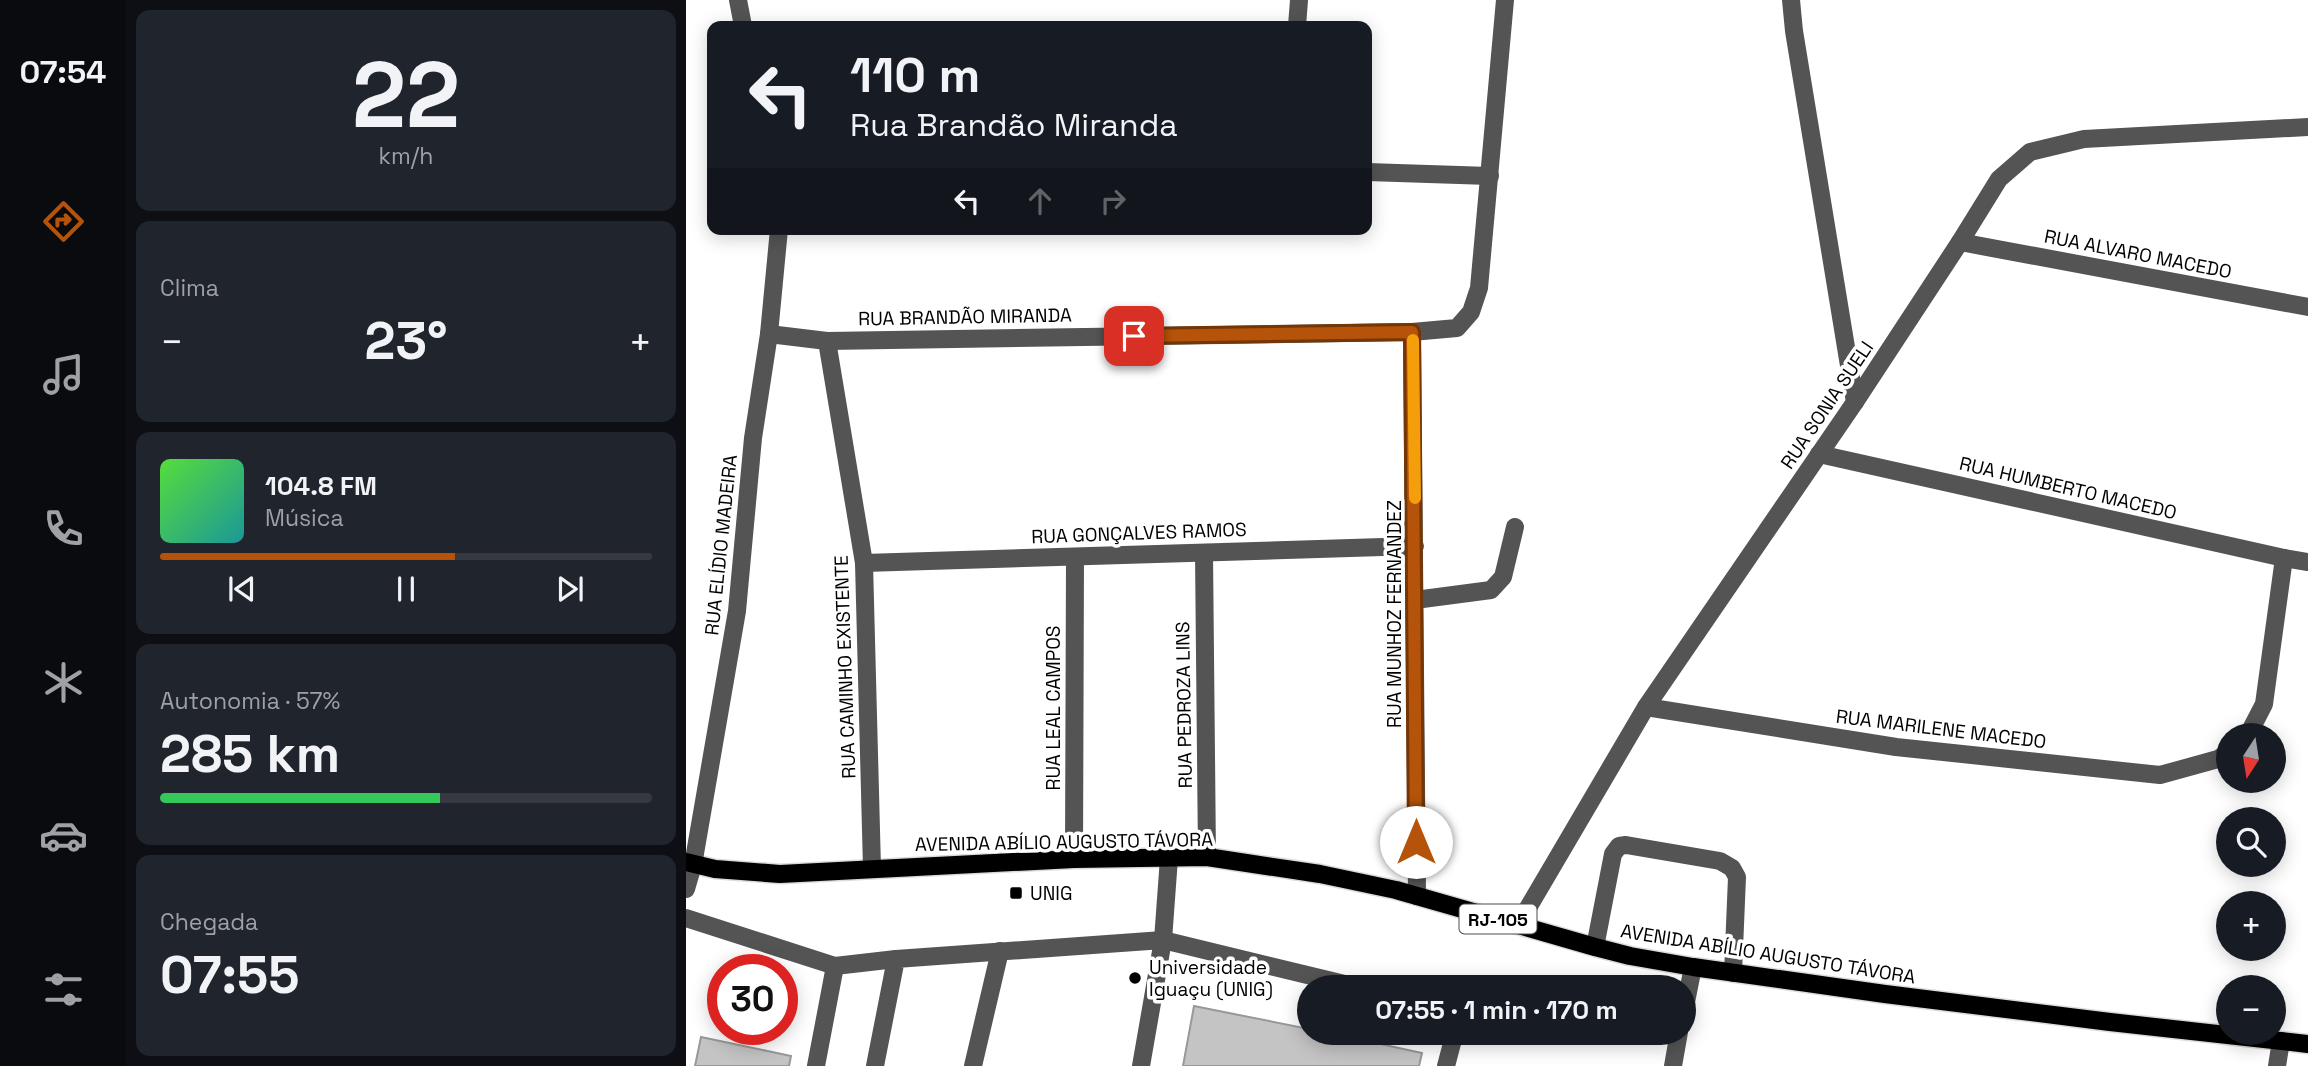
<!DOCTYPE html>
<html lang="pt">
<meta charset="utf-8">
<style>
body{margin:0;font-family:"Space Grotesk",sans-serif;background:#20242c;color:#f1f3f6;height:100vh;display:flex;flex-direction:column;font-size:26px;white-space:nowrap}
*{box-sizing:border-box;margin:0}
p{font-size:23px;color:#9ea1a6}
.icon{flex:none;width:38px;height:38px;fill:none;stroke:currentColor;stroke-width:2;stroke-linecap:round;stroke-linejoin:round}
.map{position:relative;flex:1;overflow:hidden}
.sheet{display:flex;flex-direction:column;gap:10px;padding:10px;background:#0d0f14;width:560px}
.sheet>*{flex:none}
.guide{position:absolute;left:21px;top:21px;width:665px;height:214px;border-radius:14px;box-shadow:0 4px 18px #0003;background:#171b24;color:#f1f3f6;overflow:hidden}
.needle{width:46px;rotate:192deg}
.tools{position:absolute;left:1530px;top:723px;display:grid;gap:14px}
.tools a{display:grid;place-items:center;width:70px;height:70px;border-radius:50%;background:#171b24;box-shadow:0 4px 18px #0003;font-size:35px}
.speed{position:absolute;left:21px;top:954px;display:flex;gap:14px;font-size:35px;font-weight:700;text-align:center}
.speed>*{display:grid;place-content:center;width:91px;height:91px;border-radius:50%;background:#171b24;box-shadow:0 4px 18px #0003;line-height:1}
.speed .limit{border:10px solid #d22;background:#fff;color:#111}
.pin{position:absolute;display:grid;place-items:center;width:60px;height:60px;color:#fff;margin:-30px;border-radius:14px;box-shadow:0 4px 10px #0006}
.me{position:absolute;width:77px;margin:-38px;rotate:0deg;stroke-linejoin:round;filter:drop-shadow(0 0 5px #0008)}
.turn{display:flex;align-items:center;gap:24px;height:147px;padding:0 28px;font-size:32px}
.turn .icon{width:91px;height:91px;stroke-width:2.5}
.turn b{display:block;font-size:49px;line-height:60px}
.lanes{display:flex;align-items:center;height:66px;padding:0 28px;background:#0003;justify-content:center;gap:35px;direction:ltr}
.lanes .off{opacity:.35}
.big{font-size:52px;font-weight:700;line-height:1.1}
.sheet .card{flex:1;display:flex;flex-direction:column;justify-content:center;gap:10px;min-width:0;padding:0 24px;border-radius:14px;background:#20242c}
.sheet .dial{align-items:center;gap:0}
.dial b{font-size:91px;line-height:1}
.song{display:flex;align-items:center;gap:21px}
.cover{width:84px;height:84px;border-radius:10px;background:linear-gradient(135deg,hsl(110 70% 55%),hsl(180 70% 35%))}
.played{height:7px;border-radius:4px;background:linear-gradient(90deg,#b45309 60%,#363941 60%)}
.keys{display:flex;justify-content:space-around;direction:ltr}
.heat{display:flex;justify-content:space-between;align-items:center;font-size:38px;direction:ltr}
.charge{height:10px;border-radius:5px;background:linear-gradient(90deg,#34c759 57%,#363941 0)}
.trip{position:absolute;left:611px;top:975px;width:399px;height:70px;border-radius:35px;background:#171b24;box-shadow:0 4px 18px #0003;font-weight:700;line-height:70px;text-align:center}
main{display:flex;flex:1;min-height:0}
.tab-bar{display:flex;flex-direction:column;width:126px;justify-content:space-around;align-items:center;background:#090b0e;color:#9ea1a6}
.tab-bar .icon{width:49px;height:49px}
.tab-bar .on{color:#b45309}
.tab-bar b{font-size:32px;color:#f1f3f6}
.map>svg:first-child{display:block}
.building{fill:#c4c4c4;stroke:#989898;stroke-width:2}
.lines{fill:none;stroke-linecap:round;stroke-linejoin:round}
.major-casing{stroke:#dbdbdb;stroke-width:21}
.minor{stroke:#545454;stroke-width:18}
.major{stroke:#000;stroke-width:18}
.route-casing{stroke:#753606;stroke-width:18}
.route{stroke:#b45309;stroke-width:12}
.slow{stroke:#f59e0b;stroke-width:12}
.poi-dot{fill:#000;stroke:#fff;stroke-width:2.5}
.labels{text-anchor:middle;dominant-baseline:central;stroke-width:7;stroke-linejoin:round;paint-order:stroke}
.shield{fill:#fff;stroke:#4c4c4c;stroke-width:2}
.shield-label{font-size:18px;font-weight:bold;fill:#000}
.street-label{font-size:19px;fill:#000;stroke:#fff}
.poi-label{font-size:19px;fill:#000;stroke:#fff;text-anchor:start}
</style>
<main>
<nav class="tab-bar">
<b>07:54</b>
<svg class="icon on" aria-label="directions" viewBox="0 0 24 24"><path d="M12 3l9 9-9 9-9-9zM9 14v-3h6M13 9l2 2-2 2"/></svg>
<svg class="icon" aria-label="music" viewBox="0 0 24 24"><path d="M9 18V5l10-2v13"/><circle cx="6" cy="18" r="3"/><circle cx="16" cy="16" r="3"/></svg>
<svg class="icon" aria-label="phone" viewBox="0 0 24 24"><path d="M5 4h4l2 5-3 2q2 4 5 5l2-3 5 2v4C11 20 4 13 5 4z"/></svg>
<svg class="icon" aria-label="climate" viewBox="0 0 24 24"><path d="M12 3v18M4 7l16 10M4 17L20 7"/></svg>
<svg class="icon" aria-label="car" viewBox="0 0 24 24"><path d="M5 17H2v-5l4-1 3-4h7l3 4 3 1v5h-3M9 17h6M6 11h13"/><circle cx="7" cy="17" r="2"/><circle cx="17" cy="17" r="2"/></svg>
<svg class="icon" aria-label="filters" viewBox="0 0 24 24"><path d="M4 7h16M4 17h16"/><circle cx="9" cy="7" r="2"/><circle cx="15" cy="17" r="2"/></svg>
</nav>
<section class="sheet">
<div class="card dial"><b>22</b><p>km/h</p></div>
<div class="card"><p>Clima</p>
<div class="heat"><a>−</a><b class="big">23°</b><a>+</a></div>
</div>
<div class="card">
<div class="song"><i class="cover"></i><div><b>104.8 FM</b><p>Música</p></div></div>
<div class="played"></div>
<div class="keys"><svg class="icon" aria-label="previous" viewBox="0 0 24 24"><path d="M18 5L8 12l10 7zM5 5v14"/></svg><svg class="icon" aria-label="pause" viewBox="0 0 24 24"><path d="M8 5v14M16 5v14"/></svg><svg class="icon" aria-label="next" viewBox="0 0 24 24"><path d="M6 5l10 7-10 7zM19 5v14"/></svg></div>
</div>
<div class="card"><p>Autonomia · 57%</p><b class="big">285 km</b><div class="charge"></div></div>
<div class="card"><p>Chegada</p><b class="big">07:55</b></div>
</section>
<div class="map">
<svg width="1622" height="1066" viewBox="0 0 1622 1066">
<rect width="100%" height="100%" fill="#fff"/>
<g class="building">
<path d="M508 1006 623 1029V1032H639L736 1053 733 1066H497Z"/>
<path d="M15 1037 105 1056 103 1066H9Z"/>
</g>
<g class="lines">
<g class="major-casing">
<path id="major" d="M0 862 29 869 94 874 388 859 521 857 634 874 710 890 909 947 944 956 1007 967 1199 994 1424 1022 1622 1044"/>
</g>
<g class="minor">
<path d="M52 0 57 26"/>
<path d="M1105 0 1108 31 1169 402"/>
<path d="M611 26 613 0"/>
<path d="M681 172 804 176"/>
<path d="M1274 242 1622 307"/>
<path d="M726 332 731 896"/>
<path d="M83 334 141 341 726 332 771 328 785 312 793 288 819 0"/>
<path d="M141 341 178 563 186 868"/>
<path d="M1133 454 1598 558 1622 562"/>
<path d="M518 553 521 857"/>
<path d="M178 563 729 546"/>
<path d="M729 600 805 590 817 577 829 527"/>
<path d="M960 707 1210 747 1474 775 1532 759 1542 752"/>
<path d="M1562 735 1578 704 1598 558"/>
<path d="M388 859 389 557"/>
<path d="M0 889 7 865 51 611 67 438 83 334 93 229"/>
<path d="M0 918 149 966"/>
<path d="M832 925 960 707 1169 402 1274 242 1313 179 1344 152 1398 139 1622 127"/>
<path d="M909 947 927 854 933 846 940 845 1034 861 1046 868 1051 877 1047 973"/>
<path d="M998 1012 1007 967"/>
<path d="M130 1066 149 966 210 959"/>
<path d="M189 1066 210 959 477 940 671 987"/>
<path d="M287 1066 314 951"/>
<path d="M455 1066 477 940 483 858"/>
<path d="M760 1066 769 1032"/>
<path d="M987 1066 993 1032"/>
<path d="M1591 1066 1595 1041"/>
</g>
<use href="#major" class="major"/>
</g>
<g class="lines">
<g class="route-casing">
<path id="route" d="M448 336 726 332 730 842"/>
</g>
<use href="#route" class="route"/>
<path class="slow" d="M727 340 729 498"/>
</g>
<g class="poi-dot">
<rect x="323" y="886" width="14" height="14" rx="3.5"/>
<circle cx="449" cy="978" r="7"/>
</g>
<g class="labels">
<rect class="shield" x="773.5" y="904.5" width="77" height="29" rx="5"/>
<g class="shield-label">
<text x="812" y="919">RJ-105</text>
</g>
<g class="street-label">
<text transform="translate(1452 254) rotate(11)">RUA ALVARO MACEDO</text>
<text transform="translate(279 317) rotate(-1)">RUA BRANDÃO MIRANDA</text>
<text transform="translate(1141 405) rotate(-56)">RUA SONIA SUELI</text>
<text transform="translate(1382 488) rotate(13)">RUA HUMBERTO MACEDO</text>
<text transform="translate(453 533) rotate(-2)">RUA GONÇALVES RAMOS</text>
<text transform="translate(35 545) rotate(-84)">RUA ELÍDIO MADEIRA</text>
<text transform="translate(708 614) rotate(-90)">RUA MUNHOZ FERNANDEZ</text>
<text transform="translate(159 667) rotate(-92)">RUA CAMINHO EXISTENTE</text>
<text transform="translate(498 705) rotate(-91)">RUA PEDROZA LINS</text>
<text transform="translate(367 708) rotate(-90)">RUA LEAL CAMPOS</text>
<text transform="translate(1255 729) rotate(7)">RUA MARILENE MACEDO</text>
<text transform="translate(378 842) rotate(-1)">AVENIDA ABÍLIO AUGUSTO TÁVORA</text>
<text transform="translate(1082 954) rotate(9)">AVENIDA ABÍLIO AUGUSTO TÁVORA</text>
</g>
<g class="poi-label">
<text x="344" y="893">UNIG</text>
<text x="463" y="967">Universidade<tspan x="463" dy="22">Iguaçu (UNIG)</tspan></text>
</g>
</g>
</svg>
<div class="tools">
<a><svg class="needle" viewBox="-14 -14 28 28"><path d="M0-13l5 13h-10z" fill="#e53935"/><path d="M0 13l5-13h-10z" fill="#9ea1a6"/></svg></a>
<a><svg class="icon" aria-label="search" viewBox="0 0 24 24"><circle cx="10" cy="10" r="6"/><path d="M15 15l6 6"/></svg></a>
<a>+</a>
<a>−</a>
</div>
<div class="speed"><div class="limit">30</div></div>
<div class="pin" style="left:448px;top:336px;background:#d93025"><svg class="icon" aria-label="arrive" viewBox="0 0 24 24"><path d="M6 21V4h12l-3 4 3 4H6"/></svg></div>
<svg class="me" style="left:730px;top:842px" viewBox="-20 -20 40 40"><circle r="19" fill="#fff"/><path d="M0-13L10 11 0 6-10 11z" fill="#b45309"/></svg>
<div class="trip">07:55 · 1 min · 170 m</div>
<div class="guide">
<div class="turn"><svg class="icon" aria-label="left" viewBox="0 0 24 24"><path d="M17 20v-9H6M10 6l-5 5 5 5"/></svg><div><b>110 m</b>Rua Brandão Miranda</div></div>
<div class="lanes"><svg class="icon" aria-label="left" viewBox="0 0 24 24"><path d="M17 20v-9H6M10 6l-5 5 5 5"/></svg><svg class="icon off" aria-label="ahead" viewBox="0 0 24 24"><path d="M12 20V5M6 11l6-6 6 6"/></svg><svg class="icon off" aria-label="right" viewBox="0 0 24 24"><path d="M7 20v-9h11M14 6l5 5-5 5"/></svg></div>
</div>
</div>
</main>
